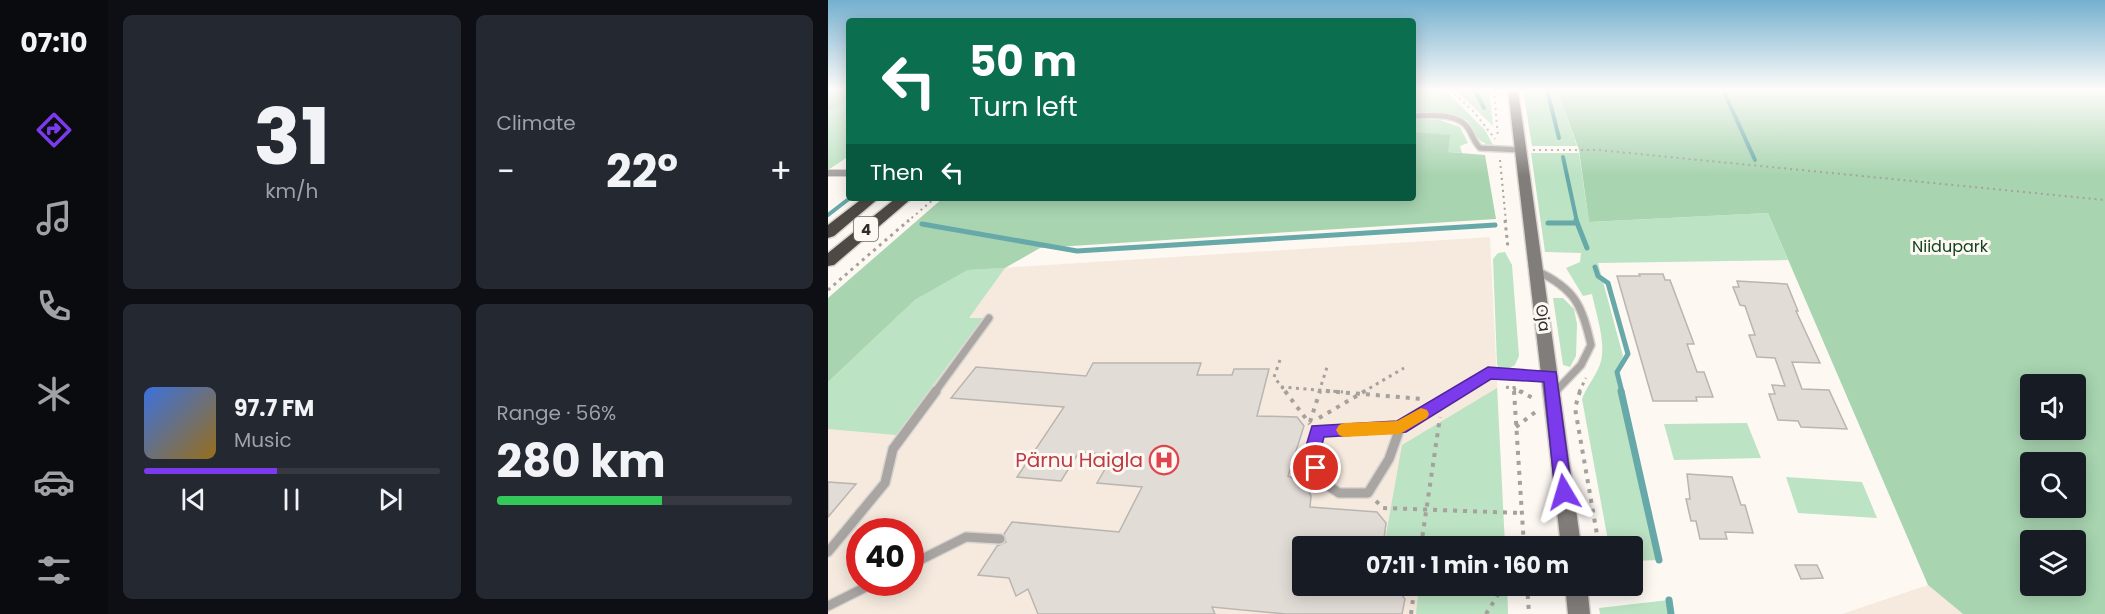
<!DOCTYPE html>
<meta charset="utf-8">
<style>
body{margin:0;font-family:Poppins,sans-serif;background:#242831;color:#f1f3f6;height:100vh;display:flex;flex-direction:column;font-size:22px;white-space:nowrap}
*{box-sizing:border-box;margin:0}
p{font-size:20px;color:#9ea1a6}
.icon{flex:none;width:33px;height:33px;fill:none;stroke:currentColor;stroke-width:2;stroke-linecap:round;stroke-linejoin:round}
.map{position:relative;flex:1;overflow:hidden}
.sheet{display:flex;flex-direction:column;gap:15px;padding:15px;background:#0d0f14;width:720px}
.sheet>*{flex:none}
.top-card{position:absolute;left:18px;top:18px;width:570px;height:183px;border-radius:6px;box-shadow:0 3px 15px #0003;background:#0b6e4f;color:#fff;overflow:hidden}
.buttons{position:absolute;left:1192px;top:374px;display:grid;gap:12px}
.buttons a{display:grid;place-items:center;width:66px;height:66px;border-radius:6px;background:#171b24;box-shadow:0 3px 15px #0003;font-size:30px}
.speed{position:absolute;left:18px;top:518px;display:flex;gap:12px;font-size:30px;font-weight:700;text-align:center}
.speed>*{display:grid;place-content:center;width:78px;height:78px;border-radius:50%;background:#171b24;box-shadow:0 3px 15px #0003;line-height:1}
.speed .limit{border:9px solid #d22;background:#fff;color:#111}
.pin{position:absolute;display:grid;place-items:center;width:51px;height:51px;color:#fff;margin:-26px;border:3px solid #fff;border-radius:50%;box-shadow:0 2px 6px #0007}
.me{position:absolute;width:66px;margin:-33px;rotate:353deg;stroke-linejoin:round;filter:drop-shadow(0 0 4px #0008)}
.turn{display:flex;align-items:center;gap:21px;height:126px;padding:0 24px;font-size:27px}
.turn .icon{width:78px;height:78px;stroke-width:2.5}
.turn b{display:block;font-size:42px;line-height:51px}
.then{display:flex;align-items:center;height:57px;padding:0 24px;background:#0003;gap:12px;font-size:22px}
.big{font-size:45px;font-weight:700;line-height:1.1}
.sheet .tile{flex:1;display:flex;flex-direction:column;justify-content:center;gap:9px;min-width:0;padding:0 21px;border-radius:9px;background:#242831}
.sheet .dial{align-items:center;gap:0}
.dial b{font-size:78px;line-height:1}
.song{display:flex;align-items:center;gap:18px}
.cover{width:72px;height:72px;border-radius:9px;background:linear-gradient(135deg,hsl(220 70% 55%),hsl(40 70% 35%))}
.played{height:6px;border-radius:3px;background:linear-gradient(90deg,#7c3aed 45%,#363941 45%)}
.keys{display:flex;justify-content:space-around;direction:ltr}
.heat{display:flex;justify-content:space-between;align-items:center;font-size:33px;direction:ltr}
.charge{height:9px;border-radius:4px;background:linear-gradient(90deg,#34c759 56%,#363941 0)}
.sheet .tiles{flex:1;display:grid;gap:15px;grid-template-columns:repeat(2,1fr)}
.trip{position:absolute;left:464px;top:536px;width:351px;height:60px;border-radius:6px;background:#171b24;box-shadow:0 3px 15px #0003;font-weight:700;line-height:60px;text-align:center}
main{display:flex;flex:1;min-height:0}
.tabs{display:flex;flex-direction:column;width:108px;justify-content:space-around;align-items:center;background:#090b0e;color:#9ea1a6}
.tabs .icon{width:42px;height:42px}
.tabs .current{color:#7c3aed}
.tabs b{font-size:27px;color:#f1f3f6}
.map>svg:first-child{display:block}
.built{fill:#f6eadf;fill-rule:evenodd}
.green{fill:#bce3c3}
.forest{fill:#a8d4b0;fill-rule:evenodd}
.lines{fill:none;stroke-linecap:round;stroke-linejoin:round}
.stream-far2{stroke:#67a9a9;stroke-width:4}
.stream-far1{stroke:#67a9a9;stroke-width:5}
.stream{stroke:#67a9a9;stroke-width:7}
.building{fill:#e2dcd7;stroke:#bab5b0;stroke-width:1.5}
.lane-far2-casing{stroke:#d9d4cf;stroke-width:8}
.lane-far1-casing{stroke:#d9d4cf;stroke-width:10}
.lane-casing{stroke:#d9d4cf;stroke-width:12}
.street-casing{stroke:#d9d4cf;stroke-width:2}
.secondary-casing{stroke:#d9d4cf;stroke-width:3}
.highway-casing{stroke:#d9d4cf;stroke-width:3}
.path-far2{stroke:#a5a19d;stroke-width:2;stroke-dasharray:2 4;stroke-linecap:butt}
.path-far1{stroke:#a5a19d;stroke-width:3;stroke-dasharray:3 4.5;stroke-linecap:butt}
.path{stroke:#a5a19d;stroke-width:4;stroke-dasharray:4 6;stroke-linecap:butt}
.lane-far2{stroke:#a8a5a3;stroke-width:5}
.lane-far1{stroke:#a8a5a3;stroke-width:7}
.lane{stroke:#a8a5a3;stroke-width:9}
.street{fill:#a8a5a3;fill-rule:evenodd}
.secondary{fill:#817d7a;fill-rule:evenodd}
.highway{fill:#4e4945;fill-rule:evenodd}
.route{fill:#7c3aed;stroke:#51269a;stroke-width:1.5}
.slow{fill:#f59e0b}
.labels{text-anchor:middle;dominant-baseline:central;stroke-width:6;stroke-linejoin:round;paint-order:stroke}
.shield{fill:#fef8f3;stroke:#6e6b68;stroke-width:1.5}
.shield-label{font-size:15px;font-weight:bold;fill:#302e2c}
.park-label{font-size:16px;fill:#134321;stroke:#fef8f3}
.street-label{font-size:16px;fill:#302e2c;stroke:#fef8f3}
.near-health-label{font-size:20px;fill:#be3a42;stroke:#fef8f3;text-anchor:end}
</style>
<main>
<nav class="tabs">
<b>07:10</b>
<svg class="icon current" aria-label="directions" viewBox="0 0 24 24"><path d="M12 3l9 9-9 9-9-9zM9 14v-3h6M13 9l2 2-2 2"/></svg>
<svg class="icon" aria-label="music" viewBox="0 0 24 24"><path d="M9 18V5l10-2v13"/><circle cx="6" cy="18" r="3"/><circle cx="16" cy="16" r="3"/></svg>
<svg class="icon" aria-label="phone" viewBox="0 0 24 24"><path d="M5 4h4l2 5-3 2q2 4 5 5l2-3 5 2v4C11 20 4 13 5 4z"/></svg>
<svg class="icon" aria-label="climate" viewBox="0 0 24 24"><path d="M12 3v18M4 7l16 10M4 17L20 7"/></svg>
<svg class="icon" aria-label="car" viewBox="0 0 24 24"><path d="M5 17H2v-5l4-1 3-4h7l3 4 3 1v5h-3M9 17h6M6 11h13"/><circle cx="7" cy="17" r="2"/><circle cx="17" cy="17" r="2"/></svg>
<svg class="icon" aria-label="filters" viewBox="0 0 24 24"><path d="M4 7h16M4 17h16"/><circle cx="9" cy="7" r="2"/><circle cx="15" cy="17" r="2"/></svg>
</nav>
<section class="sheet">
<div class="tiles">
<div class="tile dial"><b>31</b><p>km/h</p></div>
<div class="tile"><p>Climate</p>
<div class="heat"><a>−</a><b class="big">22°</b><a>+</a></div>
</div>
<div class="tile">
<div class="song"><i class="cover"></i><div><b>97.7 FM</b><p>Music</p></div></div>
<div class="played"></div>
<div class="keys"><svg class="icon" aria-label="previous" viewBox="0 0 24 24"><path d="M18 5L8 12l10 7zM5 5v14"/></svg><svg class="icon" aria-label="pause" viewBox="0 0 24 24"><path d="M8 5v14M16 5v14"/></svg><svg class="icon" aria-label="next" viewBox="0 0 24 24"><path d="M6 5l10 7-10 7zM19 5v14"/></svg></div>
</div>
<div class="tile"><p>Range · 56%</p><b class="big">280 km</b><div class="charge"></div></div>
</div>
</section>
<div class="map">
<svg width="1277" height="614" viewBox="0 0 1277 614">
<rect width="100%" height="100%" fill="#fef8f3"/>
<g class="built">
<path d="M662 237 677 546H474V585H679L680 614H0V382L140 270ZM32 531H82V582H32Z"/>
<path d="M1100 585 1135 614H1014Z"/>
</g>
<g class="green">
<path d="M585 90H617L657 130 665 145C648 144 648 132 639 120L620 114 585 113Z"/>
<path d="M628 90H661L665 126 631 93Z"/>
<path d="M695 90H729L749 146H704Z"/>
<path d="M21 101V156L0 170V111Z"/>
<path d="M585 119 612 120 632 127 640 143 632 146 634 153 620 152 585 132Z"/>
<path d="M703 153H751L761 222 940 213 960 260 770 263 795 356 789 372 792 385 831 560 804 561V546H781L754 399C758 388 765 380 770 369 781 349 768 315 764 294L755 296 738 268 752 262 753 253 717 252Z"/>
<path d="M677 252 684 265 691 356 687 365 680 369 670 367 669 364 665 259 670 253Z"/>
<path d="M177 268 141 318H155L68 435 0 429V382L87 300 140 270Z"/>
<path d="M725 298H735L746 309 749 324 748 356 742 367 735 365Z"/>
<path d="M669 388 677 546H556L574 445Z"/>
<path d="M919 423 933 458 846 460 836 424Z"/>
<path d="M958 477 1034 482 1049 518 970 513Z"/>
<path d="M591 585H679L680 614H588Z"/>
<path d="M841 600 843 614H772L771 608Z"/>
</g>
<g class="forest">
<path d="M0 90H21V101L0 111Z"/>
<path d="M729 90H1277V614H1135L1100 585 940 213 761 222 751 150ZM1203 384H1248V429H1203ZM1203 462H1248V507H1203ZM1203 540H1248V585H1203Z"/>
<path d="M585 132 622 135 620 152 657 155 668 219 212 248 177 268 140 270 87 300 0 382V298L115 198H585Z"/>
</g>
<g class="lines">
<g class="stream-far2">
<path d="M647 90 656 108"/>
<path d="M719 90 731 138"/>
<path d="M895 90 927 160"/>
<path d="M735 157 749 222"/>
<path d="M0 215 22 198"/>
</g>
<g class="stream-far1">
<path d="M748 220 759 248"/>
<path d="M720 223H749"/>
<path d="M94 224 249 251 667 225"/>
<path d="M767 267 770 276 780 283 800 354 789 372 794 392"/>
</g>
<g class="stream">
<path d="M793 391 831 560"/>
<path d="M841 600 843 614"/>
</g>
</g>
<g class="building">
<path d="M811 274H835L837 280H842L866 344H859L869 372H876L885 397H868L869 401H825L789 276H812Z"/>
<path d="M909 281 959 284 970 311H968L992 363 964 362 974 389 1001 390 1019 429 973 427 970 421 950 420 941 394H947L944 385 957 386 947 358 929 357 921 335H927L917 306 912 305 905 287H911Z"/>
<path d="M265 363H373L369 375H404L406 369H441L429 416 469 417 476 426 460 476 478 485 483 496 482 507 549 512 558 523 555 546H474V585H566L577 599 574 614H458L384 607 387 614H210L200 589 188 596 181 578 150 575 169 546 178 542 176 534 184 522 291 532 314 487 269 483 285 455 251 452 233 481 189 477 236 407 123 398 148 367 258 376Z"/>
<path d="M859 474 904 477 913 505H917L925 533 897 532 899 539H872L868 521H863L858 499H862Z"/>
<path d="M0 482 28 484 0 517Z"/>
<path d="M967 565H989L995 578 973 579Z"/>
</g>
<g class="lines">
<g class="lane-far2-casing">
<path id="lane-far2" d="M585 116C601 116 629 112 640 128 644 134 646 142 652 148L694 150"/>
</g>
<g class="lane-far1-casing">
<g id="lane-far1">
<path d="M709 271C747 289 754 305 763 345L753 365 727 392"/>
<path d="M107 392 161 318"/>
<path d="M629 392 660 373 721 376"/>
</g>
</g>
<g class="lane-casing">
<g id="lane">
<path d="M726 393 728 391"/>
<path d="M572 428 561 459 540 493H511L493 481 483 456 490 431Z"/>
<path d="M572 428 632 391"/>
<path d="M0 552 57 483 65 449 108 391"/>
<path d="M82 565 138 537 172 539"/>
<path d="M0 606 48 582"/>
</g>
</g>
<g class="street-casing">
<rect id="street" x="0" y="170" width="21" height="6"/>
</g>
<g class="secondary-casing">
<g id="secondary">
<path d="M680 90H690L753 546H733Z"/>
<path d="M737 585H759L762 614H740Z"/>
</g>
</g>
<g class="highway-casing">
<g id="highway">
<path d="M35 198H51L6 236 0 238V225Z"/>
<path d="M68 198H84L6 265 0 266V253Z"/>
</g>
</g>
<g class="path-far2">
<path d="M622 90 646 112 667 139"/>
<path d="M666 90 670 138"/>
<path d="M705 150H770L1277 200"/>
<path d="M672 160 678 222"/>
<path d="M79 222 107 198"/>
</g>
<g class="path-far1">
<path d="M677 220 680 248"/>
<path d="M0 290 81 220"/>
<path d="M452 360 446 377 458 392"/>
<path d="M686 386V392"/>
<path d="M453 387 515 392"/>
<path d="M678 387 696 392"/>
<path d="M491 392 500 364"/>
<path d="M535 392 576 368"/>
<path d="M751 392 758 378"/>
</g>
<g class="path">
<path d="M457 391 482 424"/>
<path d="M498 391 595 399"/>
<path d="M686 391 696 546"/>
<path d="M691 391 707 399"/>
<path d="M752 391 747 408 771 546"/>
<path d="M491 418 537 391"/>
<path d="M482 422 492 391"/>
<path d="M688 427 710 410"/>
<path d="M548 501 555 508 693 513"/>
<path d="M593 546 612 417"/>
<path d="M699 585 701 614"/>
<path d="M583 614 587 585"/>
<path d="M658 614 676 585"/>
</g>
<use href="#lane-far2" class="lane-far2"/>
<use href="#lane-far1" class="lane-far1"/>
<use href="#lane" class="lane"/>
<use href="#street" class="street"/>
<use href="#secondary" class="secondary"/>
<use href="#highway" class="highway"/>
</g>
<linearGradient id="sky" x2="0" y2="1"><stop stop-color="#74b0cf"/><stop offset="0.51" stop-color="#fffcfa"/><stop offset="1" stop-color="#fffcfa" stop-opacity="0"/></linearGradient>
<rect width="1277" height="176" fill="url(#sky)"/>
<path class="route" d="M660 367 728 372 744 492 742 497 736 499 729 497 727 492 716 382 663 379 578 432 496 437 491 456 496 468 494 474 488 476 482 474 475 456 484 426 569 421Z"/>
<path class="slow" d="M593 408 599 410 601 414 599 418 572 434 516 437 511 435 508 430 511 425 516 423 569 421Z"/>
<defs>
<g id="hospital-ring" transform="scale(1.5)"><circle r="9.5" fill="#fef8f3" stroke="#e0444e" stroke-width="1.5"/><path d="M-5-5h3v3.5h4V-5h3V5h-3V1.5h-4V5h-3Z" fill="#e0444e"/></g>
</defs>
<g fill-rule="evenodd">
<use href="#hospital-ring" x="336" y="460"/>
</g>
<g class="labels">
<rect class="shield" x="26" y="217" width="24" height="24" rx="4.5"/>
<g class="shield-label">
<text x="38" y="229">4</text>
</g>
<g class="park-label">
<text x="1122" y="246">Niidupark</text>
</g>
<g class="street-label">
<text transform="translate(715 318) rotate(82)">Oja</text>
</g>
<g class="near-health-label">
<text x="315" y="460">Pärnu Haigla</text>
</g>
</g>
</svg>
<div class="buttons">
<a><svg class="icon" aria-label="sound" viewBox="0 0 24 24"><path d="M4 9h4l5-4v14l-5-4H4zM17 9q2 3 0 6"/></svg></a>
<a><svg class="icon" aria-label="search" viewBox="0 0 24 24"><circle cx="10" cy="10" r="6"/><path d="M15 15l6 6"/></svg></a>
<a><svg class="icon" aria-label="layers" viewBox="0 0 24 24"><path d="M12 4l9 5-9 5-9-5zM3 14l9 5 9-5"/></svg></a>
</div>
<div class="speed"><div class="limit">40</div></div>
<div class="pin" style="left:488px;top:468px;background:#d93025"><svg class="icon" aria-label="arrive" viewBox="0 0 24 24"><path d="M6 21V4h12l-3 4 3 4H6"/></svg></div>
<svg class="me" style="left:736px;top:492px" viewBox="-20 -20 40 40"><path d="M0-17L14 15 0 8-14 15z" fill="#7c3aed" stroke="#fff" stroke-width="4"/></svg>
<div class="trip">07:11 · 1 min · 160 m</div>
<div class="top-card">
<div class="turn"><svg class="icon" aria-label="left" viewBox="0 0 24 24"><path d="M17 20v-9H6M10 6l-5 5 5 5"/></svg><div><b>50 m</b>Turn left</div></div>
<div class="then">Then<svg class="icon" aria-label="left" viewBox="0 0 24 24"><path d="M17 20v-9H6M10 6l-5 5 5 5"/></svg></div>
</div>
</div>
</main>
